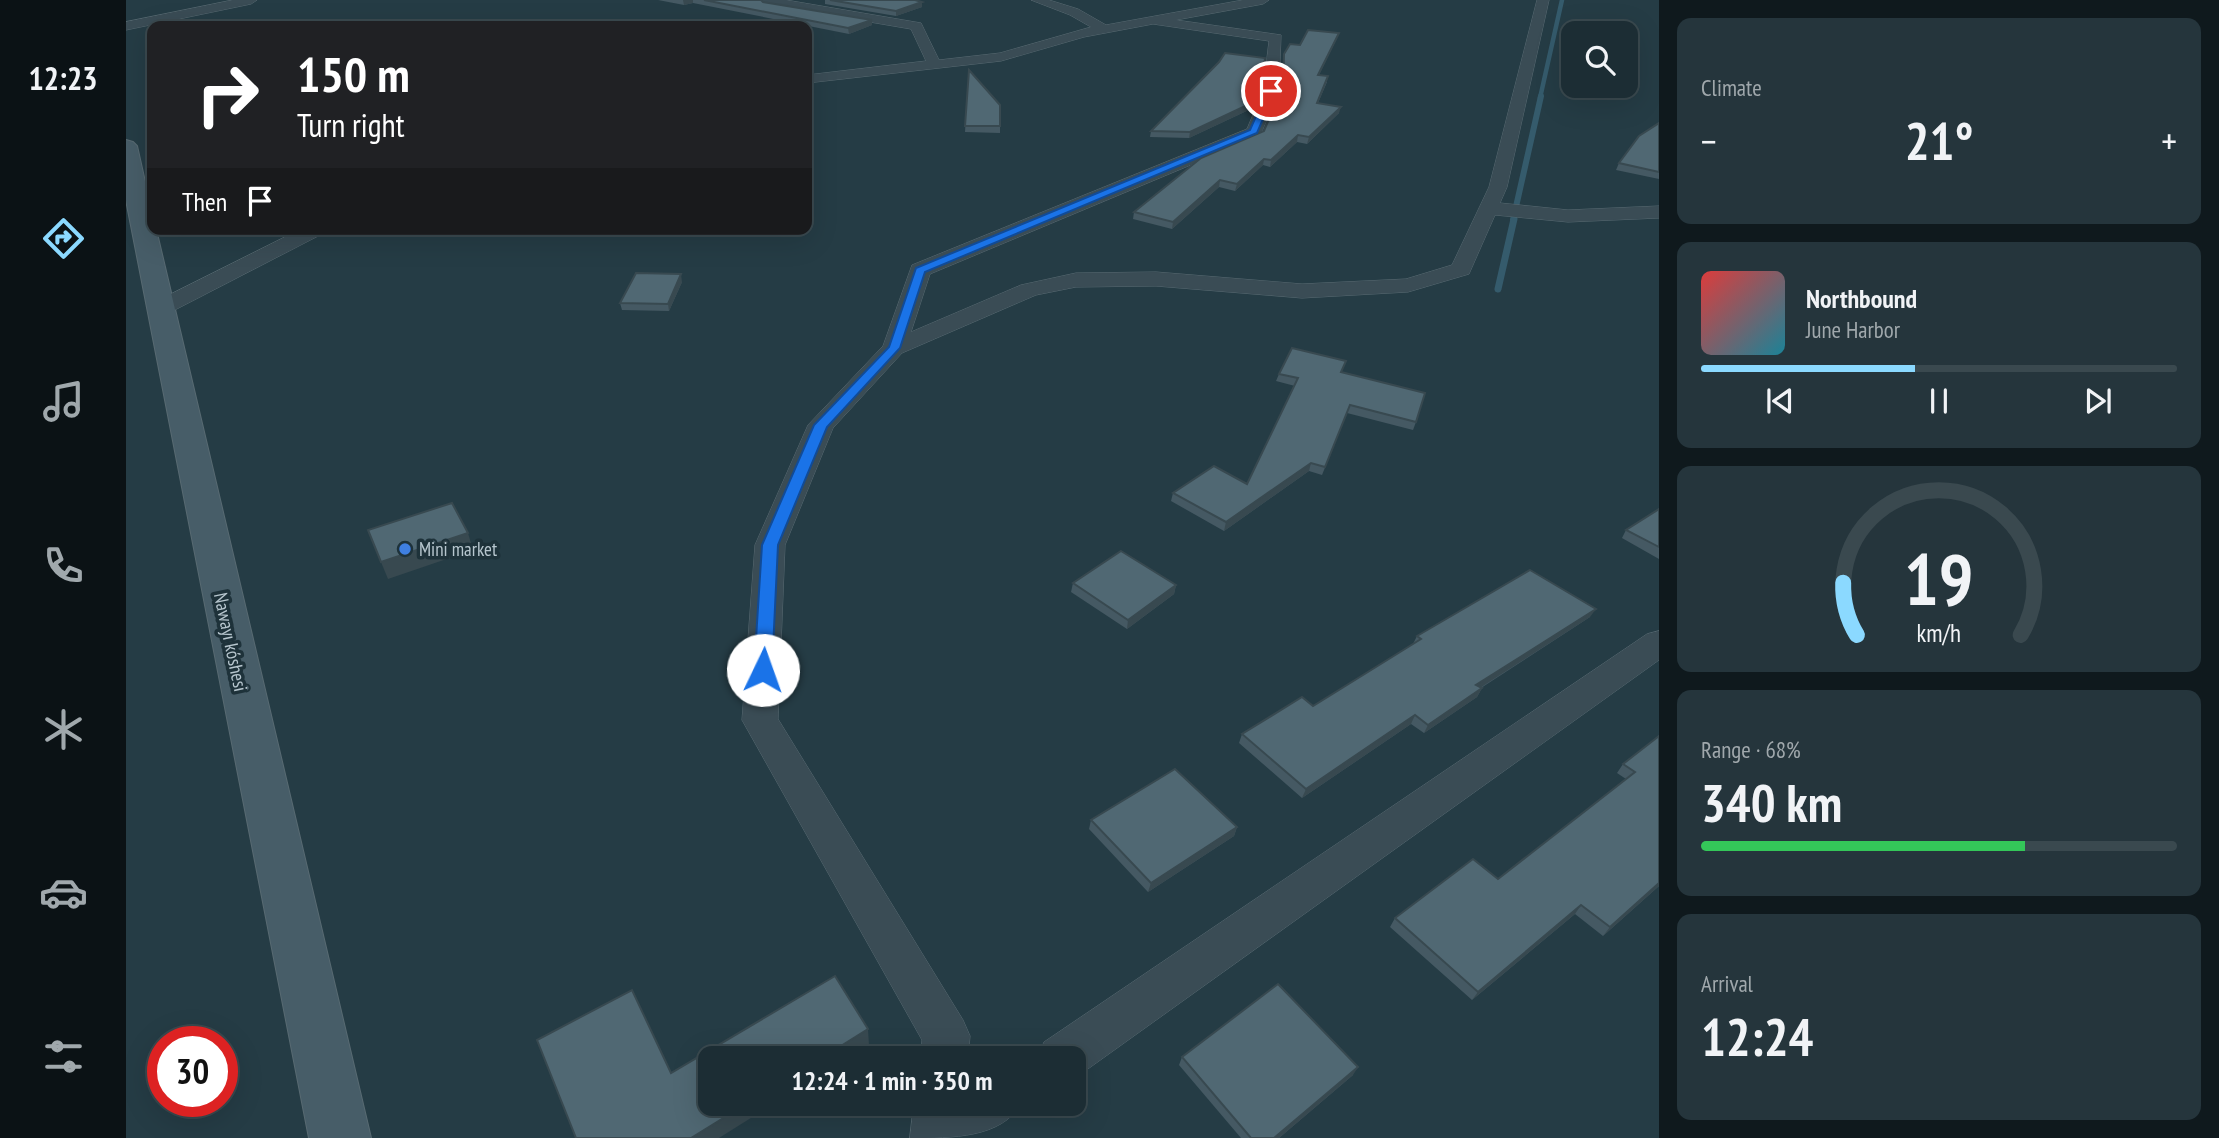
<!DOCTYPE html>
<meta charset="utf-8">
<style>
body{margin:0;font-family:"PT Sans Narrow",sans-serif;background:#25353c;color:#f1f3f6;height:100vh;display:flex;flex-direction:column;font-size:26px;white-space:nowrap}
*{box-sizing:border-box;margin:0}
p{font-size:23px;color:#a0a8ac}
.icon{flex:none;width:38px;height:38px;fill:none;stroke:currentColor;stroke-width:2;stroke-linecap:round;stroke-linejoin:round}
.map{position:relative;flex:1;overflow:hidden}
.sheet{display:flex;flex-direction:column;gap:18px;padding:18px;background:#0f191d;width:560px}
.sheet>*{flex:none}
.banner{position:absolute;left:21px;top:21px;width:665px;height:214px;border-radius:14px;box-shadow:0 7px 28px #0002,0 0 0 2px #3a494f;background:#202124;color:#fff;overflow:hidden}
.buttons{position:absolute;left:1435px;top:21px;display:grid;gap:14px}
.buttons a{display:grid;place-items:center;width:77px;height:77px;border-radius:14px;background:#1c2d34;box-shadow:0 7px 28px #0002,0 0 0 2px #3a494f;font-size:35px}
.speed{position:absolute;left:21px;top:1026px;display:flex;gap:14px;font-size:35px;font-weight:700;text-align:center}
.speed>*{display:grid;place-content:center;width:91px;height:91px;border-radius:50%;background:#1c2d34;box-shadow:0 7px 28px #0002,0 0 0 2px #3a494f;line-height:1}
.speed .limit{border:10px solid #d22;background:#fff;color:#111}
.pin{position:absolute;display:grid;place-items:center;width:60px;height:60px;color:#fff;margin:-30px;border:4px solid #fff;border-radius:50%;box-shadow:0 2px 7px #0007}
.me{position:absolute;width:77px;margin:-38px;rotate:3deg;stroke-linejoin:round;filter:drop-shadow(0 0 5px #0008)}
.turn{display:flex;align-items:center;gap:24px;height:147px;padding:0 35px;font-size:32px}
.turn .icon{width:91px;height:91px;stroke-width:2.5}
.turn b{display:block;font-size:49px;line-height:60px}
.then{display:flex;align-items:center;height:66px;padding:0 35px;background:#0003;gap:14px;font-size:26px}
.big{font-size:52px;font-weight:700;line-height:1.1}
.sheet .card{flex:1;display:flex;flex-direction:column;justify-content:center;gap:10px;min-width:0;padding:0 24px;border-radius:14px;background:#25353c}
.sheet .dial{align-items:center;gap:0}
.dial svg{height:182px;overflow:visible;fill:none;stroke:#3a494f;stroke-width:7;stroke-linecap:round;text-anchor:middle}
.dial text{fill:#f1f3f6;stroke:none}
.song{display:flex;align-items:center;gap:21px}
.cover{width:84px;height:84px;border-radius:10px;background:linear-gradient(135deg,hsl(0 70% 55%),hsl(190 70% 35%))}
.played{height:7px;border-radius:4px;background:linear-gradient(90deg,#8bd9ff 45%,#3a494f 45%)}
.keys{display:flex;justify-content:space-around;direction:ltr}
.heat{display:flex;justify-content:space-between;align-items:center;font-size:38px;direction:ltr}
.charge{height:10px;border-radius:5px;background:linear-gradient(90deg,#34c759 68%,#3a494f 0)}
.trip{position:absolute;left:572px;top:1046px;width:388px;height:70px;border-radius:14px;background:#1c2d34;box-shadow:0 7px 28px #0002,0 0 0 2px #3a494f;font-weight:700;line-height:70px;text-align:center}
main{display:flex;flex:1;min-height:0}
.tab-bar{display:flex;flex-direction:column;width:126px;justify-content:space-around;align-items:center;background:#0b1215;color:#a0a8ac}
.tab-bar .icon{width:49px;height:49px}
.tab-bar .active{color:#8bd9ff}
.tab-bar b{font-size:32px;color:#f1f3f6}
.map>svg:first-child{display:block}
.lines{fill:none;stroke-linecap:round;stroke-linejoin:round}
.stream-far2{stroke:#355b6c;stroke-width:4.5}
.stream-far1{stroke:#355b6c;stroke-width:6}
.stream{stroke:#355b6c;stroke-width:7}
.minor-casing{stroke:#586a72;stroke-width:1}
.secondary-casing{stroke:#586a72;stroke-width:2}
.minor{fill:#3a4c55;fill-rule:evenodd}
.secondary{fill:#475d68;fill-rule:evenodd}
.wall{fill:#455963}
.shaded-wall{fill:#384950}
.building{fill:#506873;stroke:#384950;stroke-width:2}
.route{fill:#1a73e8;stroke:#114b97;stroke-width:2}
.shop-dot{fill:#3f7fe0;stroke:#1e323a;stroke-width:2.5}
.labels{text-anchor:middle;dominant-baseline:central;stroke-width:7;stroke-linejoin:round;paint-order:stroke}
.poi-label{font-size:19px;fill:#b7c6ce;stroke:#1e323a;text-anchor:start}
.street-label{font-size:19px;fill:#b7c6ce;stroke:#1e323a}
</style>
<main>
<nav class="tab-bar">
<b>12:23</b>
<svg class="icon active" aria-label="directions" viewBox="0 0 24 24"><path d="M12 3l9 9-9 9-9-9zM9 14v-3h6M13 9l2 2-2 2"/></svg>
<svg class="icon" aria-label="music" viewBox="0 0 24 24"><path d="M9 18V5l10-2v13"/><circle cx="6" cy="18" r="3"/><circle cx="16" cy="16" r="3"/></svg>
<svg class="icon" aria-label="phone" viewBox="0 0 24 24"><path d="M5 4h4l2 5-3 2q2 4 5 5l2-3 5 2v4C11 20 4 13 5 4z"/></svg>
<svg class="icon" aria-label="climate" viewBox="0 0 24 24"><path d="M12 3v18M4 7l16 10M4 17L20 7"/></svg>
<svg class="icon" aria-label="car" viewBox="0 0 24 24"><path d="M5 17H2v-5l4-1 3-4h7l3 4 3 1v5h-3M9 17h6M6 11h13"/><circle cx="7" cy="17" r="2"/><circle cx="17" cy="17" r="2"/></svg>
<svg class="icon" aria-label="filters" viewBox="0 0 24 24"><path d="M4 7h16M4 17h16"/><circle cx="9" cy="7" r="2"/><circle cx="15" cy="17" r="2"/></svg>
</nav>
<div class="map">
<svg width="1533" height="1138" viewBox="0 0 1533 1138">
<rect width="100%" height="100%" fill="#253c45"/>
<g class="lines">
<path class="stream-far2" d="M1414 98 1436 0"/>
<path class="stream-far1" d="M1387 220 1415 96"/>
<path class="stream" d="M1372 289 1388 219"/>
<g class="minor-casing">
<g id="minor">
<path d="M107 0H131L125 4 0 30V22Z"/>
<path d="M632 0H660L795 23 813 60 874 53 965 27 944 15 905 0H923L952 9 980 25 1117 0H1143L1137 4 1050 20 1155 35 1153 91 1134 136 804 274 785 332 895 285 950 273 1030 272 1176 284 1280 279 1326 265 1363 187 1411 0H1423L1381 187 1374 203 1442 210 1533 206V218L1442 222 1369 215 1343 274 1282 292 1176 298 1030 286 950 287 910 295 776 353 707 428 659 545 652 719 837 1020 844 1036 842 1059H794L796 1040 616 720 629 545 682 425 757 346 786 265 1121 129 1137 91 1143 41 1027 24 958 37 875 61 681 83V75L800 61 785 29 638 4Z"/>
<path d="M175 229H201L198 233 41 314H25L22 309 25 304Z"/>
<path d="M1533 631V660L952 1076 948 1077V1059H911L918 1042 1521 634Z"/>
<path d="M788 1104H895C875 1138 827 1138 784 1138Z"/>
</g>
</g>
<g class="secondary-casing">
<path id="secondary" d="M0 140 7 142 11 146 26 213V229H30L245 1138H183L0 200Z"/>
</g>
<use href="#minor" class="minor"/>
<use href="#secondary" class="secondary"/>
</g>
<g class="wall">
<path d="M532 0H635L637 2 746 25 723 34 567 3 558 5Z"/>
<path d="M699 0H789L796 2V7L770 16 699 4Z"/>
<path d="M1211 38 1193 75 1201 82 1192 103 1213 113 1181 144 1171 142 1144 167 1137 165 1109 191 1093 187 1046 229 1007 219 1008 212 1138 131 1156 89 1158 54 1174 45Z"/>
<path d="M843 70 874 105V133L839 132Z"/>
<path d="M1136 85 1127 108 1063 138 1024 137 1025 131Z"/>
<path d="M1533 123V179L1490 170 1493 163Z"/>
<path d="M556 282 543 311 496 310 494 303Z"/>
<path d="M1216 373 1290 422 1287 430 1221 413 1196 475 1183 471 1098 531 1045 501 1047 493 1121 484 1169 386 1150 381 1153 374Z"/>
<path d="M1533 509V559L1496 538 1500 530Z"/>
<path d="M947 583 1050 585 1048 594 1001 629 945 592Z"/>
<path d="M1464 617 1355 688H1356L1351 697 1298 733 1285 724 1176 798 1113 743 1116 734 1187 706 1287 644 1291 636Z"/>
<path d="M1533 736V886L1477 936 1449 914 1346 1000 1264 927 1269 918 1372 879 1500 779 1491 773 1497 764Z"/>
<path d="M965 820 1111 827 1108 836 1022 892 963 829Z"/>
<path d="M1056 1057 1227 1075 1153 1138H1115L1053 1065Z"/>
</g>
<g class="shaded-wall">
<path d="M557 0H567V3L558 5Z"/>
<path d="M796 2V7L770 16V11Z"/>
<path d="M746 20V25L723 34 722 28Z"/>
<path d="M1136 85 1127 108 1063 138 1064 132Z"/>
<path d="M1215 107 1213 113 1181 144 1183 137Z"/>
<path d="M1172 135 1171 142 1144 167 1145 160Z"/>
<path d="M1138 159 1137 165 1109 191 1111 184Z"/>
<path d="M1094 180 1093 187 1046 229 1047 222Z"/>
<path d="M555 274 556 282 543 311 542 304Z"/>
<path d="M1185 463 1183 471 1098 531 1100 522Z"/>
<path d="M342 533 347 550 262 579 255 562Z"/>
<path d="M1050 585 1048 594 1001 629 1002 620Z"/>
<path d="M1470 609 1464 617 1346 693 1350 685Z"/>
<path d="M1356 688 1351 697 1298 733 1302 725Z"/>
<path d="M1289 715 1285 724 1176 798 1180 789Z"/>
<path d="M1111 827 1108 836 1022 892 1025 883Z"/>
<path d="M1533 883V886L1477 936 1484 927Z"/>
<path d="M1455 905 1449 914 1346 1000 1352 992Z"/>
<path d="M742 1029 743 1045 720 1059H694Z"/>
<path d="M1232 1067 1227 1075 1153 1138H1148Z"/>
<path d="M620 1104H647L593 1138H565Z"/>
</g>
<g class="building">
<path d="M578 0H635L637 2 746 20 722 28Z"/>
<path d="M704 0H789L796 2 770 11Z"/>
<path d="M1182 30 1213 33 1192 75 1202 76 1191 103 1215 107 1183 137 1172 135 1145 160 1138 159 1111 184 1094 180 1047 222 1008 212 1075 158 1138 131 1157 86 1158 54 1164 44 1174 45Z"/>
<path d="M1099 53 1139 58 1136 85 1128 102 1064 132 1025 131 1093 62Z"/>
<path d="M843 70 874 105V126H839Z"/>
<path d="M1533 123V172L1493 163 1513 136Z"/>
<path d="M510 273 555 274 542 304 494 303Z"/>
<path d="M1166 348 1220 361 1215 372 1299 393 1290 422 1224 405 1199 467 1185 463 1100 522 1047 493 1088 466 1121 484 1172 378 1153 374Z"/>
<path d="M326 503 342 533 255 562 242 530Z"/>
<path d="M1533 509V547L1500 530Z"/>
<path d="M995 551 1050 585 1002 620 947 583Z"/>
<path d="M1404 570 1470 609 1350 685 1356 688 1302 725 1289 715 1180 789 1116 734 1176 697 1187 706 1295 639 1291 636Z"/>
<path d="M1533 736V883L1484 927 1455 905 1352 992 1269 918 1347 859 1372 879 1509 772 1497 764Z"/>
<path d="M1049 769 1111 827 1025 883 965 820Z"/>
<path d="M709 976 742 1029 694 1059H584V1104H620L565 1138H450L411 1040 506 990 545 1073Z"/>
<path d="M1152 984 1232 1067 1148 1138H1125L1056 1057Z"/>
</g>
<path class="route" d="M1145 89 1149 91 1131 133 799 272 774 348 701 427 652 545 646 670 643 674H631L628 670 636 545 688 425 763 347 790 268 1124 130 1141 91Z"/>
<circle class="shop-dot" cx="279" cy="549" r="7"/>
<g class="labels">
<g class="poi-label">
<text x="293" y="549">Mini market</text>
</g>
<g class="street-label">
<text transform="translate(105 642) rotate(78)">Nawayı kóshesi</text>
</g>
</g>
</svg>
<div class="buttons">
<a><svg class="icon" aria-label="search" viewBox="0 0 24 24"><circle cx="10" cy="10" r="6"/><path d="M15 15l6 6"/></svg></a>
</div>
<div class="speed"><div class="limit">30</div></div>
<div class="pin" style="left:1145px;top:91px;background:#d93025"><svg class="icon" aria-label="arrive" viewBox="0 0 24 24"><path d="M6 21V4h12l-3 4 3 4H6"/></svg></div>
<svg class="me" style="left:637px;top:670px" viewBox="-20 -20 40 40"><circle r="19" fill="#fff"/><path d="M0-13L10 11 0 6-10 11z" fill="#1a73e8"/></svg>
<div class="trip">12:24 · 1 min · 350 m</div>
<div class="banner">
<div class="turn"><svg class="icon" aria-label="right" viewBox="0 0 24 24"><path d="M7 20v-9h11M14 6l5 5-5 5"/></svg><div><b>150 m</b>Turn right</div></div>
<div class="then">Then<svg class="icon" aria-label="arrive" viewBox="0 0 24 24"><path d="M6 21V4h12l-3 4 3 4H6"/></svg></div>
</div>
</div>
<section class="sheet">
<div class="card"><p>Climate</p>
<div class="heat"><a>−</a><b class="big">21°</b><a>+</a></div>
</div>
<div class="card">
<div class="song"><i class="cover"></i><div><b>Northbound</b><p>June Harbor</p></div></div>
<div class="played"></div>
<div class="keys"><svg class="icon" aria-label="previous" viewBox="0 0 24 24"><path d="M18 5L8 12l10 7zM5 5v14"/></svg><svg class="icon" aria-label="pause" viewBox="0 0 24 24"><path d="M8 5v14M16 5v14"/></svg><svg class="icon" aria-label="next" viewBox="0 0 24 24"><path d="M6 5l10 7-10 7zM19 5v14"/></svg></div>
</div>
<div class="card dial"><svg viewBox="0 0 100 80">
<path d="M14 69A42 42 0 1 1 86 69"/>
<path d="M14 69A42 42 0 0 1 8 46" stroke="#8bd9ff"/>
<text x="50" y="56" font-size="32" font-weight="700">19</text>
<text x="50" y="72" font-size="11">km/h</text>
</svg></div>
<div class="card"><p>Range · 68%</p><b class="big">340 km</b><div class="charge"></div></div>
<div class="card"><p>Arrival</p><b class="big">12:24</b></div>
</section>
</main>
